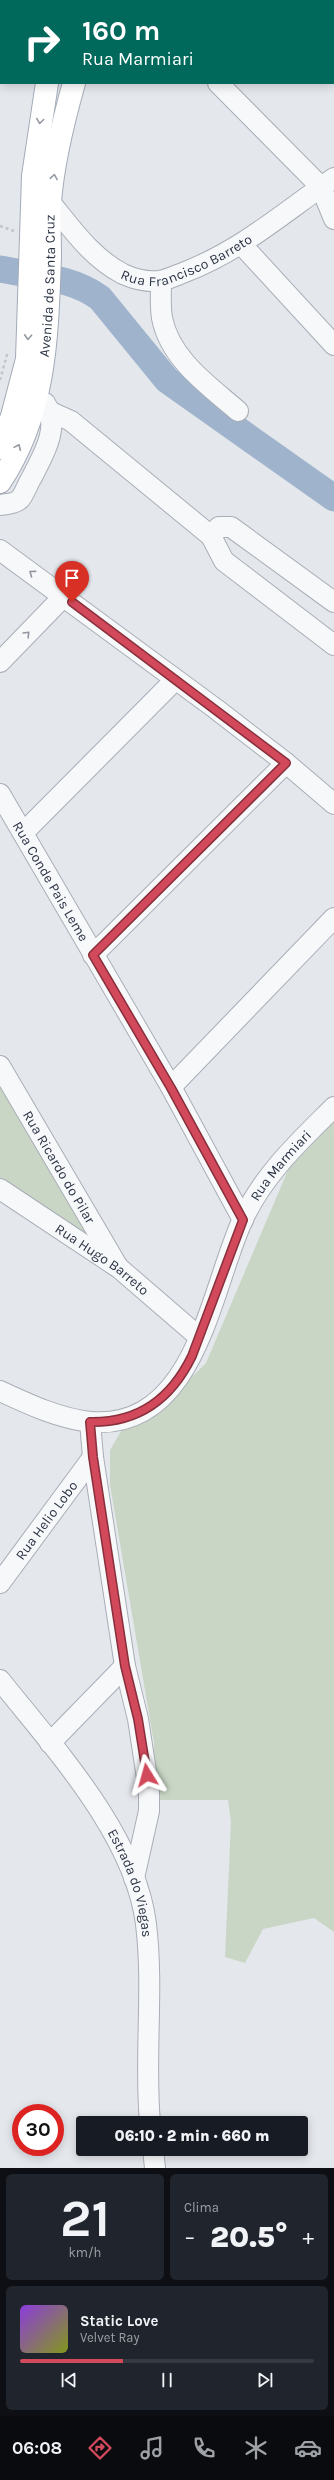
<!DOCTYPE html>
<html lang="pt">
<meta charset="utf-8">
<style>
body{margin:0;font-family:Karla,sans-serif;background:#20242c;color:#f1f3f6;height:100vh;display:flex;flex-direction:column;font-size:15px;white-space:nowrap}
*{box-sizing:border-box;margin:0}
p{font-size:13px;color:#9ea1a6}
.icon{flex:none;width:22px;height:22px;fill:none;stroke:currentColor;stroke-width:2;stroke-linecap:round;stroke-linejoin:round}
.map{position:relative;height:2168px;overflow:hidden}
.panel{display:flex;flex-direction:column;gap:6px;padding:6px;background:#0d0f14;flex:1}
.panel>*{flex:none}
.guide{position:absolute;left:0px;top:0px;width:334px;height:84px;box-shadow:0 2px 10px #0003;background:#00695c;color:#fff;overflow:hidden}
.speed{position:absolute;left:12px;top:2104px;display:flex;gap:8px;font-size:20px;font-weight:700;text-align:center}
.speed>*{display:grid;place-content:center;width:52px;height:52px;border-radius:50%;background:#171b24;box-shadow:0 2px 10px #0003;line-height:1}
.speed .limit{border:6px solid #d22;background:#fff;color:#111}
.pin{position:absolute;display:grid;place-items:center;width:34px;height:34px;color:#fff;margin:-41px -17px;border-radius:50% 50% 50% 0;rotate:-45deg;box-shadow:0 0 4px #0007}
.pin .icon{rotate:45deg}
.me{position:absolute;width:44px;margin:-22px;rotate:352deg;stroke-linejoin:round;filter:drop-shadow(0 0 3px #0008)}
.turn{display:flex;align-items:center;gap:14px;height:84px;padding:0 16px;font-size:18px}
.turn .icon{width:52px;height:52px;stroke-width:2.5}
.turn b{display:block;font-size:28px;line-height:34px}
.big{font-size:30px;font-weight:800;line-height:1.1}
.panel .card{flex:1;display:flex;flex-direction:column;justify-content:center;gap:6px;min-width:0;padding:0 14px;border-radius:6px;background:#20242c}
.panel .dial{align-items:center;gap:0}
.dial b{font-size:52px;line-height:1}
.song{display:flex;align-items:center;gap:12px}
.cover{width:48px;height:48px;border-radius:6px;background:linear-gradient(135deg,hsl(270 70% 55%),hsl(70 70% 35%))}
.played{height:4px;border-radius:2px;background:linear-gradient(90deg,#d1495b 35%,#363941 35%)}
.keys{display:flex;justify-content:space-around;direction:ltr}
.heat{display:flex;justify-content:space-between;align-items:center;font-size:22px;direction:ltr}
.panel .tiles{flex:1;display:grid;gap:6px;grid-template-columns:1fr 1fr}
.card:last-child{grid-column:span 2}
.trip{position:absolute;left:76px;top:2116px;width:232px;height:40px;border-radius:4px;background:#171b24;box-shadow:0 2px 10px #0003;font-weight:800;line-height:40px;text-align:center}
.menu{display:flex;height:64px;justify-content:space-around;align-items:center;background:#090b0e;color:#9ea1a6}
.menu .icon{width:28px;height:28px}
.menu .active{color:#d1495b}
.menu b{font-size:18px;color:#f1f3f6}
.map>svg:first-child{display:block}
.green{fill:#c9d6c5}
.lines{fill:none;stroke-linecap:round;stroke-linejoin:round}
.river{stroke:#9fb4cc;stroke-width:27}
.minor-casing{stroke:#a9aeb7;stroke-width:22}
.major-casing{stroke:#a3abb8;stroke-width:24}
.path{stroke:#c2c5cb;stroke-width:2.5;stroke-dasharray:3 3;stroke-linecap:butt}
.minor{stroke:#f7f8fa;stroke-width:20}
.major{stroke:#fff;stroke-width:22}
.oneway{stroke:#959aa2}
.oneway2{stroke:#9196a0}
.route-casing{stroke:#882f3b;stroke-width:10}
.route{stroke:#d1495b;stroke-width:7}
.labels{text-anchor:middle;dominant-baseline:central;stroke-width:4;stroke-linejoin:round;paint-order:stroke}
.street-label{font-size:14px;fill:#2b3445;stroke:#f4f6f9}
</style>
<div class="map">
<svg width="334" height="2168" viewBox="0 0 334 2168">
<rect width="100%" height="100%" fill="#e4e7ec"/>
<g class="green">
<path d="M0 1074 109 1259 0 1186Z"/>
<path d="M334 1122V1932L314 1918 263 1929 245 1963 225 1957 231 1822 228 1800H154V1743L110 1485V1450L127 1421 170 1399 206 1363 288 1170Z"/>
</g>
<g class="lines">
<path class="river" d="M0 269C34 276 72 277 100 298L167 380 334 498"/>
<g class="minor-casing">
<g id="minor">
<path d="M137 0 138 1"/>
<path d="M0 30 1 32"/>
<path d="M218 83 321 187 334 219"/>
<path id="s1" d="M50 202C72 229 92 258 123 274 134 279 147 282 159 281 167 280 177 275 185 272 242 250 284 212 334 178"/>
<path d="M242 245 334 345"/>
<path d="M161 281C161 293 160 306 162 318 170 359 208 385 238 411"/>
<path d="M51 412 71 421 211 536 224 561 334 645"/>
<path d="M0 505C6 504 15 504 20 499 25 493 28 483 32 477 43 455 61 427 45 403"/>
<path d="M211 536 219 527H231L334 602"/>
<path d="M0 550 216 709 286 763 334 804"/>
<path d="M0 662 64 596"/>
<path id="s2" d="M0 794 171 1087 243 1220"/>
<path d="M23 833 175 680"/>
<path d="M93 955 286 763"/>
<path id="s3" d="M0 1066 118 1267"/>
<path d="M171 1087 334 918"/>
<path id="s4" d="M0 1189 119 1268 199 1337"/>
<path id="s5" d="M0 1391C28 1404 60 1419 91 1422 196 1430 210 1290 243 1219 264 1174 299 1142 334 1107"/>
<path d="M90 1422 93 1457 125 1666 138 1719 149 1791V1811L134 1878"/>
<path id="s6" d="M0 1583 93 1457"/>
<path id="s7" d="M0 1680C54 1748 135 1835 146 1924 154 1990 144 2057 150 2123"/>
<path d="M50 1743 125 1666"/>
<path d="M153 2149 155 2168"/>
</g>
</g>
<g class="major-casing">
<g id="major">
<path d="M74 1V0"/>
<path d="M102 1V0"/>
<path d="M0 448 12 416 27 359 33 176 47 83"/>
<path id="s8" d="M0 482C46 413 47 337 50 257 50 239 49 220 50 202 53 162 63 122 74 83"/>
</g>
</g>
<g class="path">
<path d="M0 226 14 231"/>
<path d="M0 380 8 351"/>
</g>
<use href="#minor" class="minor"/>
<use href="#major" class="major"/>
</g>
<defs><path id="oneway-chevron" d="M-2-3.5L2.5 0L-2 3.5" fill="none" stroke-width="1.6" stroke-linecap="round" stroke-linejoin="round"/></defs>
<g class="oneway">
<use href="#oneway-chevron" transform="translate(40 121) rotate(98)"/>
<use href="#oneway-chevron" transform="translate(54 177) rotate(-81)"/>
<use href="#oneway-chevron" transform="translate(28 337) rotate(93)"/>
<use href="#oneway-chevron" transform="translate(18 447) rotate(-66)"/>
</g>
<g class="oneway2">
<use href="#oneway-chevron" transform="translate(32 573) rotate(-144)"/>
<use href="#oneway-chevron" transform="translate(27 634) rotate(-46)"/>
</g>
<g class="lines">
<g class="route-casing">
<path id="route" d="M72 602 286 763 93 955 171 1088 243 1220 192 1356C171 1399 139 1423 90 1422L93 1457 125 1666 138 1719 147 1775"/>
</g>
<use href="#route" class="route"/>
</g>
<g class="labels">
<g class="street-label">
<text stroke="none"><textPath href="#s1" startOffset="172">Rua Francisco Barreto</textPath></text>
<text stroke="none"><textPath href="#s8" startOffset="205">Avenida de Santa Cruz</textPath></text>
<text stroke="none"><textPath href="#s2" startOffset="101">Rua Conde Pais Leme</textPath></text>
<text stroke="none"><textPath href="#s5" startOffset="437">Rua Marmiari</textPath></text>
<text stroke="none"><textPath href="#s3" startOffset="117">Rua Ricardo do Pilar</textPath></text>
<text stroke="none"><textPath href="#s4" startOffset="124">Rua Hugo Barreto</textPath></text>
<text stroke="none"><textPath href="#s6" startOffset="78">Rua Helio Lobo</textPath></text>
<text stroke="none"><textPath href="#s7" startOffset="244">Estrada do Viegas</textPath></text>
</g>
</g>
</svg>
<div class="speed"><div class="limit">30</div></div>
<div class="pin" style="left:72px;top:602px;background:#d93025"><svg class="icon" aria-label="arrive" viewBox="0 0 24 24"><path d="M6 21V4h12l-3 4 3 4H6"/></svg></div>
<svg class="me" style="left:147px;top:1775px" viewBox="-20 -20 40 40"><path d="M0-17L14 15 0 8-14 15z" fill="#d1495b" stroke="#fff" stroke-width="4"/></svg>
<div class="trip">06:10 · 2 min · 660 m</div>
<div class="guide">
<div class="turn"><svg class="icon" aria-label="right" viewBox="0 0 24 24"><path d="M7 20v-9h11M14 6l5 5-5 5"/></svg><div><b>160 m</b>Rua Marmiari</div></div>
</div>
</div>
<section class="panel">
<div class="tiles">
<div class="card dial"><b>21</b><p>km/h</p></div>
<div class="card"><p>Clima</p>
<div class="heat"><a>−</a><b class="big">20.5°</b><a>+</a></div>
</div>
<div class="card">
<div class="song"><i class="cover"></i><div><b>Static Love</b><p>Velvet Ray</p></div></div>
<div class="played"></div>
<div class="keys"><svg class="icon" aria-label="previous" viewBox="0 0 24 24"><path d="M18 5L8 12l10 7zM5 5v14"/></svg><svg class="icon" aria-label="pause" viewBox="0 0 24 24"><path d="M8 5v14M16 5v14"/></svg><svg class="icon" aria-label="next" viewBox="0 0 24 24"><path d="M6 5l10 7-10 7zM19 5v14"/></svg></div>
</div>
</div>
</section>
<nav class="menu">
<b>06:08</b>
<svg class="icon active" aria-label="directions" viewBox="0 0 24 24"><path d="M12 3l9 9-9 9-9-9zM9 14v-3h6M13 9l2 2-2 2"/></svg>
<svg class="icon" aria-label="music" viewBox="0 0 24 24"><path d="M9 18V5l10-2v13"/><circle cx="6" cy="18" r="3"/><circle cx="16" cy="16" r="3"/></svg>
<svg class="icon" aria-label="phone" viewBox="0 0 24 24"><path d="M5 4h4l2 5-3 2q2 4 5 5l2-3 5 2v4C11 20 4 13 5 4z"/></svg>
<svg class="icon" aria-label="climate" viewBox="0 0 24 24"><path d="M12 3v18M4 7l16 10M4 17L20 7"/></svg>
<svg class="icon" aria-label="car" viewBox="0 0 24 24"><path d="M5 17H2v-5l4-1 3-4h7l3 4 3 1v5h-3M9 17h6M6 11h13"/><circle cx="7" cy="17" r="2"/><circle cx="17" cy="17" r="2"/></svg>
</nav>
